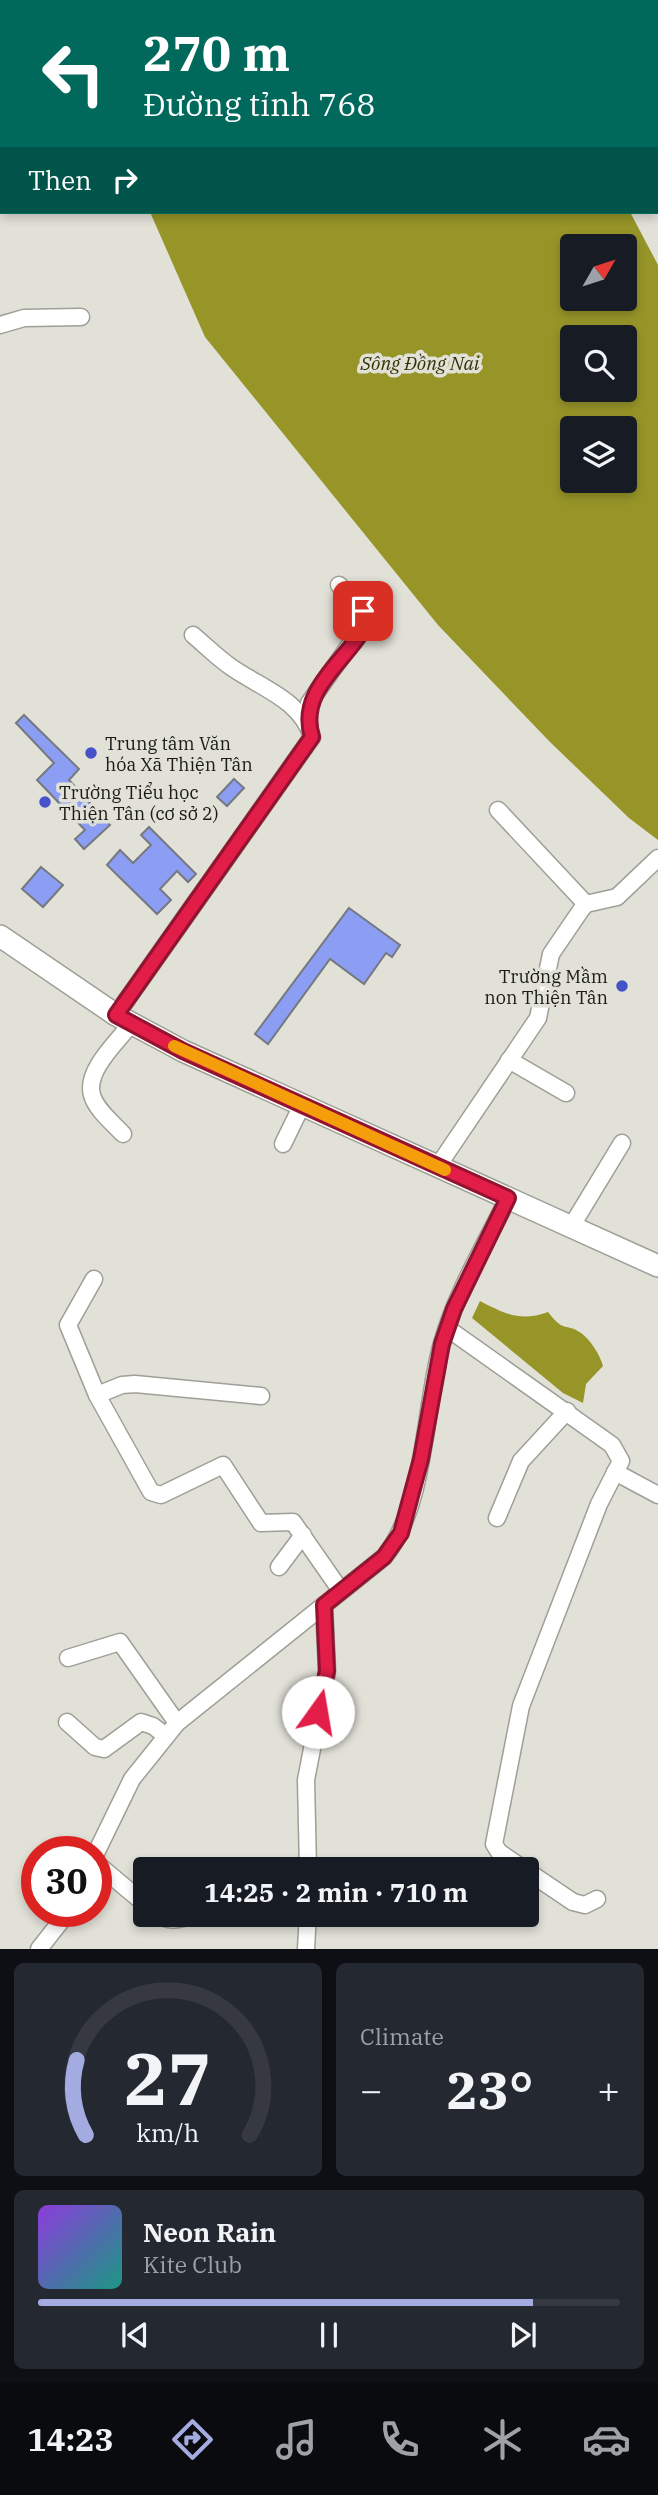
<!DOCTYPE html>
<meta charset="utf-8">
<style>
body{margin:0;font-family:"IBM Plex Serif",serif;background:#242831;color:#f1f3f6;height:100vh;display:flex;flex-direction:column;font-size:26px;white-space:nowrap}
*{box-sizing:border-box;margin:0}
p{font-size:23px;color:#9ea1a6}
.icon{flex:none;width:38px;height:38px;fill:none;stroke:currentColor;stroke-width:2;stroke-linecap:round;stroke-linejoin:round}
.map{position:relative;height:1949px;overflow:hidden}
.sheet{display:flex;flex-direction:column;gap:14px;padding:14px;background:#0d0f14;flex:1}
.sheet>*{flex:none}
.guide{position:absolute;left:0px;top:0px;width:658px;height:214px;box-shadow:0 4px 10px #0003;background:#00695c;color:#fff;overflow:hidden}
.needle{width:46px;rotate:51deg}
.tools{position:absolute;left:560px;top:234px;display:grid;gap:14px}
.tools a{display:grid;place-items:center;width:77px;height:77px;border-radius:7px;background:#171b24;box-shadow:0 4px 10px #0003;font-size:35px}
.speed{position:absolute;left:21px;top:1836px;display:flex;gap:14px;font-size:35px;font-weight:700;text-align:center}
.speed>*{display:grid;place-content:center;width:91px;height:91px;border-radius:50%;background:#171b24;box-shadow:0 4px 10px #0003;line-height:1}
.speed .limit{border:10px solid #d22;background:#fff;color:#111}
.pin{position:absolute;display:grid;place-items:center;width:60px;height:60px;color:#fff;margin:-30px;border-radius:14px;box-shadow:0 4px 10px #0006}
.me{position:absolute;width:77px;margin:-38px;rotate:13deg;stroke-linejoin:round;filter:drop-shadow(0 0 5px #0008)}
.turn{display:flex;align-items:center;gap:24px;height:147px;padding:0 28px;font-size:32px}
.turn .icon{width:91px;height:91px;stroke-width:2.5}
.turn b{display:block;font-size:49px;line-height:60px}
.then{display:flex;align-items:center;height:66px;padding:0 28px;background:#0003;gap:14px;font-size:26px}
.big{font-size:52px;font-weight:700;line-height:1.1}
.sheet .widget{flex:1;display:flex;flex-direction:column;justify-content:center;gap:10px;min-width:0;padding:0 24px;border-radius:10px;background:#242831}
.sheet .dial{align-items:center;gap:0}
.dial svg{height:182px;overflow:visible;fill:none;stroke:#363941;stroke-width:7;stroke-linecap:round;text-anchor:middle}
.dial text{fill:#f1f3f6;stroke:none}
.song{display:flex;align-items:center;gap:21px}
.cover{width:84px;height:84px;border-radius:10px;background:linear-gradient(135deg,hsl(270 70% 55%),hsl(170 70% 35%))}
.played{height:7px;border-radius:4px;background:linear-gradient(90deg,#a4abe1 85%,#363941 85%)}
.keys{display:flex;justify-content:space-around;direction:ltr}
.heat{display:flex;justify-content:space-between;align-items:center;font-size:38px;direction:ltr}
.sheet .tiles{flex:1;display:grid;gap:14px;grid-template-columns:1fr 1fr}
.widget:last-child{grid-column:span 2}
.trip{position:absolute;left:133px;top:1857px;width:406px;height:70px;border-radius:7px;background:#171b24;box-shadow:0 4px 10px #0003;font-weight:700;line-height:70px;text-align:center}
.tab-bar{display:flex;height:112px;justify-content:space-around;align-items:center;background:#090b0e;color:#9ea1a6}
.tab-bar .icon{width:49px;height:49px}
.tab-bar .current{color:#a4abe1}
.tab-bar b{font-size:32px;color:#f1f3f6}
.map>svg:first-child{display:block}
.water{fill:#979528;fill-rule:evenodd}
.lines{fill:none;stroke-linecap:round;stroke-linejoin:round}
.stream{stroke:#979528;stroke-width:4.5}
.building{fill:#8b9ef3;stroke:#767880;stroke-width:2}
.minor-casing{stroke:#9e9f96;stroke-width:19}
.major-casing{stroke:#9e9f96;stroke-width:24}
.minor{stroke:#fff;stroke-width:16}
.major{stroke:#fff;stroke-width:21}
.route-casing{stroke:#92132f;stroke-width:18}
.route{stroke:#e11d48;stroke-width:12}
.slow{stroke:#f59e0b;stroke-width:12}
.poi-dot{fill:#4652c7;stroke:#e1e1d8;stroke-width:2.5}
.labels{text-anchor:middle;dominant-baseline:central;stroke-width:7;stroke-linejoin:round;paint-order:stroke}
.poi-label{font-size:18px;fill:#1a1a16;stroke:#e1e1d8;text-anchor:start}
.water-label{font-size:19px;font-style:italic;fill:#343306;stroke:#e1e1d8}
</style>
<div class="map">
<svg width="658" height="1949" viewBox="0 0 658 1949">
<rect width="100%" height="100%" fill="#e1e1d8"/>
<g class="water">
<path d="M56 0H533V2H57Z"/>
<path d="M150 212H630L658 265V840L629 818 550 742 438 625 205 337ZM572 247H625V299H572ZM572 338H625V390H572ZM572 429H625V481H572Z"/>
<path d="M480 1301C505 1314 521 1322 548 1312 565 1334 565 1322 581 1333 590 1339 600 1355 603 1366L586 1384 583 1403 563 1393 472 1318Z"/>
</g>
<g class="lines">
<path class="stream" d="M0 106 2 105"/>
</g>
<g class="building">
<path d="M24 715 79 769 69 780 110 825 84 849 75 839 85 830 37 780 54 763 16 723Z"/>
<path d="M234 779 244 788 227 806 217 797Z"/>
<path d="M149 827 196 874 188 882 177 871 160 889 171 900 157 914 107 865 120 850 133 863 151 845 141 835Z"/>
<path d="M41 867 63 885 43 907 22 889Z"/>
<path d="M349 908 400 945 392 957 386 953 364 984 330 959 268 1044 255 1034Z"/>
</g>
<g class="lines">
<g class="minor-casing">
<g id="minor">
<path d="M0 325 24 318 81 317"/>
<path d="M307 721 309 703 366 622 363 611 339 585"/>
<path d="M498 810 586 904"/>
<path d="M116 1015 312 737C301 700 261 688 231 667 218 658 206 646 193 635"/>
<path d="M509 1060 566 1093"/>
<path d="M123 1134C114 1124 96 1110 92 1095 85 1071 117 1042 131 1024"/>
<path d="M283 1144 302 1105"/>
<path d="M438 1166 538 1018 551 954 581 910 586 904 617 897 658 858"/>
<path d="M571 1227 622 1143"/>
<path d="M94 1279 68 1325 97 1395 151 1492 161 1495 223 1465 261 1523 293 1522 341 1591"/>
<path d="M447 1328 612 1445 621 1461 599 1504 521 1706 494 1844 499 1852 524 1869"/>
<path d="M97 1395 122 1385 135 1384 261 1396"/>
<path d="M615 1472 658 1495"/>
<path d="M497 1518 521 1461 567 1411"/>
<path d="M279 1567 303 1535"/>
<path d="M68 1658 120 1642 177 1723"/>
<path d="M67 1722 95 1747 104 1749 141 1722 153 1726 166 1736"/>
<path d="M96 1853 132 1779 177 1723 384 1557C426 1507 424 1406 442 1343 456 1293 485 1245 508 1198"/>
<path d="M96 1863 145 1904"/>
<path d="M308 1869 306 1780 327 1671 324 1605"/>
<path d="M527 1871 573 1902 585 1905 597 1899"/>
<path d="M158 1914C168 1923 183 1919 194 1914"/>
<path d="M39 1949 69 1911"/>
<path d="M306 1949 308 1914"/>
</g>
</g>
<g class="major-casing">
<path id="major" d="M0 936 116 1015 183 1051 658 1266"/>
</g>
<use href="#minor" class="minor"/>
<use href="#major" class="major"/>
</g>
<g class="lines">
<g class="route-casing">
<path id="route" d="M318 1712 327 1671 324 1605 384 1557 401 1533 421 1459 442 1344 454 1309 508 1198 183 1051 116 1015 312 737C298 691 343 664 365 627L366 616 363 611"/>
</g>
<use href="#route" class="route"/>
<path class="slow" d="M174 1046 445 1170"/>
</g>
<g class="poi-dot">
<circle cx="91" cy="753" r="7"/>
<circle cx="45" cy="802" r="7"/>
<circle cx="622" cy="986" r="7"/>
</g>
<g class="labels">
<g class="poi-label">
<text x="105" y="743">Trung tâm Văn<tspan x="105" dy="21">hóa Xã Thiện Tân</tspan></text>
<text x="59" y="792">Trường Tiểu học<tspan x="59" dy="21">Thiện Tân (cơ sở 2)</tspan></text>
<text x="608" y="976" text-anchor="end">Trường Mầm<tspan x="608" dy="21">non Thiện Tân</tspan></text>
</g>
<g class="water-label">
<text x="420" y="363">Sông Đồng Nai</text>
</g>
</g>
</svg>
<div class="tools">
<a><svg class="needle" viewBox="-14 -14 28 28"><path d="M0-13l5 13h-10z" fill="#e53935"/><path d="M0 13l5-13h-10z" fill="#9ea1a6"/></svg></a>
<a><svg class="icon" aria-label="search" viewBox="0 0 24 24"><circle cx="10" cy="10" r="6"/><path d="M15 15l6 6"/></svg></a>
<a><svg class="icon" aria-label="layers" viewBox="0 0 24 24"><path d="M12 4l9 5-9 5-9-5zM3 14l9 5 9-5"/></svg></a>
</div>
<div class="speed"><div class="limit">30</div></div>
<div class="pin" style="left:363px;top:611px;background:#d93025"><svg class="icon" aria-label="arrive" viewBox="0 0 24 24"><path d="M6 21V4h12l-3 4 3 4H6"/></svg></div>
<svg class="me" style="left:318px;top:1712px" viewBox="-20 -20 40 40"><circle r="19" fill="#fff"/><path d="M0-13L10 11 0 6-10 11z" fill="#e11d48"/></svg>
<div class="trip">14:25 · 2 min · 710 m</div>
<div class="guide">
<div class="turn"><svg class="icon" aria-label="left" viewBox="0 0 24 24"><path d="M17 20v-9H6M10 6l-5 5 5 5"/></svg><div><b>270 m</b>Đường tỉnh 768</div></div>
<div class="then">Then<svg class="icon" aria-label="right" viewBox="0 0 24 24"><path d="M7 20v-9h11M14 6l5 5-5 5"/></svg></div>
</div>
</div>
<section class="sheet">
<div class="tiles">
<div class="widget dial"><svg viewBox="0 0 100 80">
<path d="M14 69A42 42 0 1 1 86 69"/>
<path d="M14 69A42 42 0 0 1 10 36" stroke="#a4abe1"/>
<text x="50" y="56" font-size="32" font-weight="700">27</text>
<text x="50" y="72" font-size="11">km/h</text>
</svg></div>
<div class="widget"><p>Climate</p>
<div class="heat"><a>−</a><b class="big">23°</b><a>+</a></div>
</div>
<div class="widget">
<div class="song"><i class="cover"></i><div><b>Neon Rain</b><p>Kite Club</p></div></div>
<div class="played"></div>
<div class="keys"><svg class="icon" aria-label="previous" viewBox="0 0 24 24"><path d="M18 5L8 12l10 7zM5 5v14"/></svg><svg class="icon" aria-label="pause" viewBox="0 0 24 24"><path d="M8 5v14M16 5v14"/></svg><svg class="icon" aria-label="next" viewBox="0 0 24 24"><path d="M6 5l10 7-10 7zM19 5v14"/></svg></div>
</div>
</div>
</section>
<nav class="tab-bar">
<b>14:23</b>
<svg class="icon current" aria-label="directions" viewBox="0 0 24 24"><path d="M12 3l9 9-9 9-9-9zM9 14v-3h6M13 9l2 2-2 2"/></svg>
<svg class="icon" aria-label="music" viewBox="0 0 24 24"><path d="M9 18V5l10-2v13"/><circle cx="6" cy="18" r="3"/><circle cx="16" cy="16" r="3"/></svg>
<svg class="icon" aria-label="phone" viewBox="0 0 24 24"><path d="M5 4h4l2 5-3 2q2 4 5 5l2-3 5 2v4C11 20 4 13 5 4z"/></svg>
<svg class="icon" aria-label="climate" viewBox="0 0 24 24"><path d="M12 3v18M4 7l16 10M4 17L20 7"/></svg>
<svg class="icon" aria-label="car" viewBox="0 0 24 24"><path d="M5 17H2v-5l4-1 3-4h7l3 4 3 1v5h-3M9 17h6M6 11h13"/><circle cx="7" cy="17" r="2"/><circle cx="17" cy="17" r="2"/></svg>
</nav>
